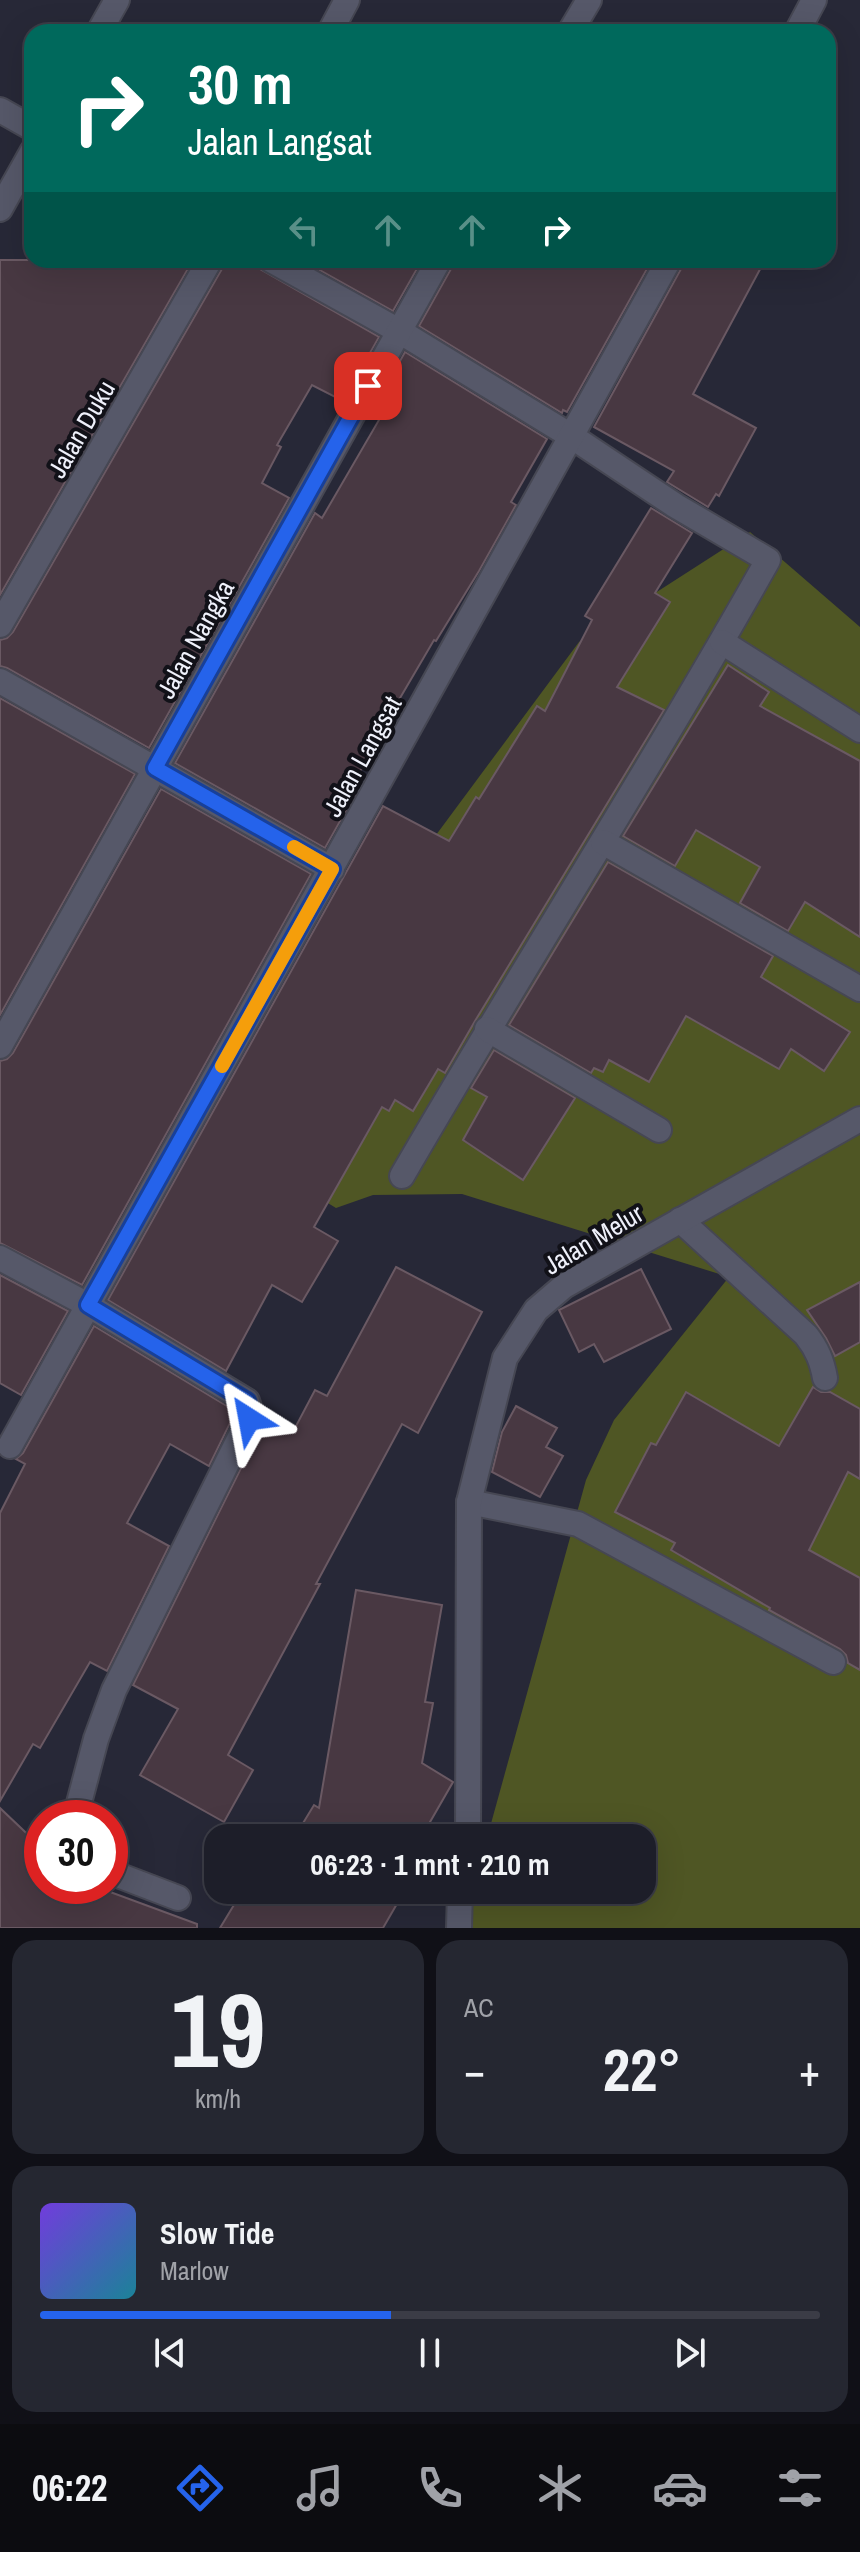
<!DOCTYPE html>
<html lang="id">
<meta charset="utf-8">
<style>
body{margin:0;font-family:"Archivo Narrow",sans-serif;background:#252731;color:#f1f3f6;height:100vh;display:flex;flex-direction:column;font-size:30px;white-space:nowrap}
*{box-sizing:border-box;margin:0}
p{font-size:26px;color:#a0a2a8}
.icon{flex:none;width:44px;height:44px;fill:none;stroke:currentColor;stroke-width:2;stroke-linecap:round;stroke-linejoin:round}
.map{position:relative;height:1928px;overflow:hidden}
.drawer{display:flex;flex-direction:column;gap:12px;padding:12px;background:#101017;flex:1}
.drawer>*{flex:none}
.top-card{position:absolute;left:24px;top:24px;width:812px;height:244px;border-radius:24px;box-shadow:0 8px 32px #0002,0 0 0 2px #3b3c46;background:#00695c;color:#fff;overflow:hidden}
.speed{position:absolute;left:24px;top:1800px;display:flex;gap:16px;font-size:40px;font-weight:700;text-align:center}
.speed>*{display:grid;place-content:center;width:104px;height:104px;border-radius:50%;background:#1d1e29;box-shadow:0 8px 32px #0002,0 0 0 2px #3b3c46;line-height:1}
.speed .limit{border:12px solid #d22;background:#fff;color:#111}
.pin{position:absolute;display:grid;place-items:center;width:68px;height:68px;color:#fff;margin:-34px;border-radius:16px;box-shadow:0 4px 12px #0006}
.me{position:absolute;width:88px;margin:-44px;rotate:326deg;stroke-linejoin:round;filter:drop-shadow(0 0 6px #0008)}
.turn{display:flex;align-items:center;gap:28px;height:168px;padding:0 32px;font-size:36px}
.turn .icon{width:104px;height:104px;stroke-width:2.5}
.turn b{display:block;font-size:56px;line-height:68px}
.lanes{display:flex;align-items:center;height:76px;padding:0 32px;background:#0003;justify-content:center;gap:40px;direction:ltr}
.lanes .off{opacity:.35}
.big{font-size:60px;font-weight:800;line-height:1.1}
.drawer .tile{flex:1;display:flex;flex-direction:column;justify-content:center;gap:12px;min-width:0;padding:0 28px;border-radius:24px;background:#252731}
.drawer .dial{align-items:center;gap:0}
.dial b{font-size:104px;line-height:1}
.song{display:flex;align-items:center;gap:24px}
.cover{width:96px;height:96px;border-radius:12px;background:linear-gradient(135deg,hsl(260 70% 55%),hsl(190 70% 35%))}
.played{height:8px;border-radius:4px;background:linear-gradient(90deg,#2563eb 45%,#3b3c46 45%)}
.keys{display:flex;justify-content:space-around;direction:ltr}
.heat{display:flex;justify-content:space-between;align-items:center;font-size:44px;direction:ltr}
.drawer .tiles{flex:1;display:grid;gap:12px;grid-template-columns:1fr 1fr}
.tile:last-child{grid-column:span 2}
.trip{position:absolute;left:204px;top:1824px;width:452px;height:80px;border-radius:24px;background:#1d1e29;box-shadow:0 8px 32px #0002,0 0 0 2px #3b3c46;font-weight:800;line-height:80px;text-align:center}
.menu{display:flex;height:128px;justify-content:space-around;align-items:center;background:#0c0c10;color:#a0a2a8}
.menu .icon{width:56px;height:56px}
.menu .current{color:#2563eb}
.menu b{font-size:36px;color:#f1f3f6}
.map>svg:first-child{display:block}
.green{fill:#4f5624}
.building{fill:#483842;stroke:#6a5963;stroke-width:2}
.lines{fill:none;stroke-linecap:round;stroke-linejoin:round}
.minor-casing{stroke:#464753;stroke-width:28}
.minor{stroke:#565869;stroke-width:24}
.route-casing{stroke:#184099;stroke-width:20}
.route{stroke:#2563eb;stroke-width:14}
.slow{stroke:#f59e0b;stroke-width:14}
.labels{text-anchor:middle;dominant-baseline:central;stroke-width:8;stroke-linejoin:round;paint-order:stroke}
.street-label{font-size:26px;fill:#eff1fb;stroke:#111118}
</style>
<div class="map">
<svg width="860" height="1928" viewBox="0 0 860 1928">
<rect width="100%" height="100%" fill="#272837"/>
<path class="green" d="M750 532 860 627V1928H462L472 1890H642V1838H487L586 1480 614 1420 729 1277 462 1194 373 1195 336 1208 227 1142 396 889 579 642Z"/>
<g class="building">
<path d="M0 260H193L0 595Z"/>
<path d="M225 260H244L379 337 343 401 312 385 277 445 281 447 262 483 289 498 149 748 7 668 0 666V640L7 638 13 632 223 267Z"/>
<path d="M311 260H422L393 311 309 264Z"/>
<path d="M454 260H652L567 412 563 410 562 413 419 326 452 267Z"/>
<path d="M684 260H765L693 394 756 428 719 496 716 494 708 507 667 482 674 471 594 427 682 267Z"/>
<path d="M405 352 547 439 511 502 516 505 479 571 436 641 434 640 393 710 396 711 350 788 357 791 325 848 175 763 315 513 322 518 379 420 370 415Z"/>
<path d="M651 508 692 533 655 593 670 602 617 687 664 710 475 1021 445 1073 438 1069 413 1111 395 1100 389 1111 382 1107 314 1227 338 1241 302 1302 272 1285 226 1371 108 1300 383 806 449 841 476 797 479 799 537 706 545 711 592 620 585 616Z"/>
<path d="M728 665 769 692 760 706 860 761V937L805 902 788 931 740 903 760 867 696 830 675 866 623 836Z"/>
<path d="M0 698 135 774 0 1015Z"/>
<path d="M161 789 311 874 82 1285 0 1243V1061L7 1059 13 1053Z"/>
<path d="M608 862 773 956 761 977 850 1032 824 1071 791 1049 779 1069 686 1016 649 1082 609 1060 603 1072 594 1068 591 1073 509 1025Z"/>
<path d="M494 1050 575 1098 523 1180 463 1140 487 1097 471 1088Z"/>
<path d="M396 1267 482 1312 418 1433 402 1424 316 1584H320L228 1755 253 1770 224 1822 140 1775 178 1709 133 1685 262 1426 265 1412 295 1428 315 1390 327 1396Z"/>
<path d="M641 1269 671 1329 604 1362 594 1344 579 1352 559 1310Z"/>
<path d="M0 1275 68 1311 21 1395 0 1383Z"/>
<path d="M860 1282V1342L835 1356 826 1338 807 1310Z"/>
<path d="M94 1326 235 1411 234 1415 209 1466 170 1444 127 1523 169 1546 107 1671 90 1662 40 1748 33 1744 0 1801V1513L25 1464 16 1459 23 1453Z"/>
<path d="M813 1387 821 1392H830L860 1409V1479L848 1472 809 1550 860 1578V1670L848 1663 846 1655 840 1649 769 1610 770 1608 671 1550 675 1543 615 1512 651 1443 656 1445 686 1392 779 1446Z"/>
<path d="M516 1406 557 1428 546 1447 563 1456 540 1497 492 1472 502 1432Z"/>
<path d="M356 1590 442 1605 425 1702 433 1703 422 1763 453 1782 426 1829 432 1833 429 1838H294L314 1805 319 1808Z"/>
<path d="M0 1808 42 1848V1886H94L197 1924V1928H0Z"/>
<path d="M243 1890H405L383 1928H220Z"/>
</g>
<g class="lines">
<g class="minor-casing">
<g id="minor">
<path d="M99 32 117 0"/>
<path d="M330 32 347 0"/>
<path d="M570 32 589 0"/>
<path d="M797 32 814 0"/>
<path d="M0 110 32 128"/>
<path d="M0 209 32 152"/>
<path d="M271 260 399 331 571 436 676 506 768 560C651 768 522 969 402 1176"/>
<path d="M0 625 210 260"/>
<path d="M722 642 860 730"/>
<path d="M0 681 332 869"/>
<path d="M603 842 860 989"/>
<path d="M487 1029 659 1130"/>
<path d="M0 1046 439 260"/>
<path d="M680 1220 806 1335C817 1349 822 1361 825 1378"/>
<path d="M0 1258 88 1305 247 1401 250 1410 249 1419 114 1690 96 1739 75 1818"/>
<path d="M10 1446 669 260"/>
<path d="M469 1502 578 1524 833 1662"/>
<path d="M468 1838 469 1502 505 1358 536 1310 564 1286 860 1119"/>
<path d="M110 1872 178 1898"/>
<path d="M459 1928 460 1890"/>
</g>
</g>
<use href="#minor" class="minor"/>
</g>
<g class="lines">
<g class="route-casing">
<path id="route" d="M249 1419 250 1410 247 1401 88 1305 332 869 155 768 368 386"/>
</g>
<use href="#route" class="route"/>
<path class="slow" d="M222 1066 332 869 294 847"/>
</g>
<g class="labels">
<g class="street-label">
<text transform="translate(81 429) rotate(-60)">Jalan Duku</text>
<text transform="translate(195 639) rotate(-61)">Jalan Nangka</text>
<text transform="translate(362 756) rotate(-61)">Jalan Langsat</text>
<text transform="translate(593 1239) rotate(-31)">Jalan Melur</text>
</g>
</g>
</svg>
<div class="speed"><div class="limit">30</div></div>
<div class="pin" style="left:368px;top:386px;background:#d93025"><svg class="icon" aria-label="arrive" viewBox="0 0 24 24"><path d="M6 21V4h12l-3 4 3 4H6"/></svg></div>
<svg class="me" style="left:249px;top:1419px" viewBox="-20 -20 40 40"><path d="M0-17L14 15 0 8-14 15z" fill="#2563eb" stroke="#fff" stroke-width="4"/></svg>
<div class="trip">06:23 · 1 mnt · 210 m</div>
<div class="top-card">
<div class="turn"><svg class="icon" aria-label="right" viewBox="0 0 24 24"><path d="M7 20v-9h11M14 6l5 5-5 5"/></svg><div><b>30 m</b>Jalan Langsat</div></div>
<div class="lanes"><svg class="icon off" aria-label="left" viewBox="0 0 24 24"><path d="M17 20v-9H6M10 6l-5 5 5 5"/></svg><svg class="icon off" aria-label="ahead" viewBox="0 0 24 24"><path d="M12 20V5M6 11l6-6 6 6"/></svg><svg class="icon off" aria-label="ahead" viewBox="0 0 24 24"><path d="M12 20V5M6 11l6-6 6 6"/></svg><svg class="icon" aria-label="right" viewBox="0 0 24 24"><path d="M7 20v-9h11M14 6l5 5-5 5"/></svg></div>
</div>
</div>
<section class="drawer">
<div class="tiles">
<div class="tile dial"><b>19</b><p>km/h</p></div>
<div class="tile"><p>AC</p>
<div class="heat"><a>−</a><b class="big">22°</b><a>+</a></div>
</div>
<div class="tile">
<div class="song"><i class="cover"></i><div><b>Slow Tide</b><p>Marlow</p></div></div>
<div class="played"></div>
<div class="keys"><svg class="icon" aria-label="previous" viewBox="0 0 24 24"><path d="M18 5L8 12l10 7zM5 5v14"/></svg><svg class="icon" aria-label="pause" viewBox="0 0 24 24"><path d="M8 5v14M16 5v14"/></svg><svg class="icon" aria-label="next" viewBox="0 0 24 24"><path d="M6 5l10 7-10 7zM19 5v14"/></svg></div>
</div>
</div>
</section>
<nav class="menu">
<b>06:22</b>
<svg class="icon current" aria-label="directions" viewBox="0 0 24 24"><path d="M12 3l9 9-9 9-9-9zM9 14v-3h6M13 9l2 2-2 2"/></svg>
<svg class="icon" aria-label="music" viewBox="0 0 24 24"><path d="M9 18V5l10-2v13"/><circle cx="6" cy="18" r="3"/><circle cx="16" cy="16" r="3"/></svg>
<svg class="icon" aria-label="phone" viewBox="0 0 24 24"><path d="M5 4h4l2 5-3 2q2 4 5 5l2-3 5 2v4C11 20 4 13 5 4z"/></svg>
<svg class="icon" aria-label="climate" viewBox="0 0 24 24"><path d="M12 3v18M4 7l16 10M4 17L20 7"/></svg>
<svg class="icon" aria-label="car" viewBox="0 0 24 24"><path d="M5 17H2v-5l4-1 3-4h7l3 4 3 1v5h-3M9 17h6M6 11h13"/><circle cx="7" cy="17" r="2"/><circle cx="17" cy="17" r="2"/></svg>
<svg class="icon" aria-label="filters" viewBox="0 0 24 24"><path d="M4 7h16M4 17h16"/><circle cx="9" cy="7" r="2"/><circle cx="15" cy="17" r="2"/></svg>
</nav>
